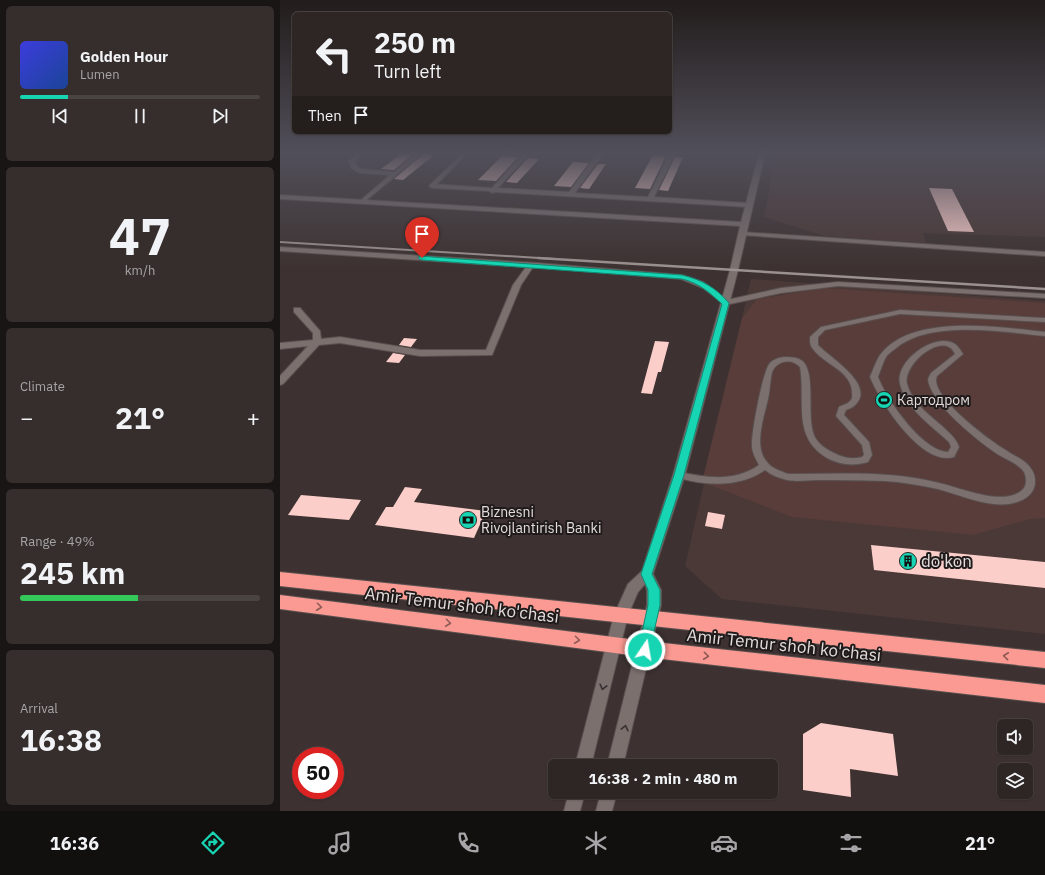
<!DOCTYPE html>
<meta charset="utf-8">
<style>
body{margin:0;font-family:"IBM Plex Sans",sans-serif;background:#362e2d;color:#f1f3f6;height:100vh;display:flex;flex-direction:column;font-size:15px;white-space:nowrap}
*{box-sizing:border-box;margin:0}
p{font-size:13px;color:#a7a5a7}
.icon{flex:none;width:22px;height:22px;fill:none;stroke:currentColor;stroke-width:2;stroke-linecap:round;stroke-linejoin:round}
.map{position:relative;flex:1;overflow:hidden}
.panel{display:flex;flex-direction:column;gap:6px;padding:6px;background:#191514;width:280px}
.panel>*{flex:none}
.top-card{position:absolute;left:12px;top:12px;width:380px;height:122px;border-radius:6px;box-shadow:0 1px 3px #0004,0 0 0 1px #494342;background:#2e2625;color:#f1f3f6;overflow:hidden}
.tools{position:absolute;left:717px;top:719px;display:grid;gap:8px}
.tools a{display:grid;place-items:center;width:36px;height:36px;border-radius:6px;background:#2e2625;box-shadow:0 1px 3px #0004,0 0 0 1px #494342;font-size:20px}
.speed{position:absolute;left:12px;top:747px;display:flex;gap:8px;font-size:20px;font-weight:700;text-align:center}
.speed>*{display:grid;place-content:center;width:52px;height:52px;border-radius:50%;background:#2e2625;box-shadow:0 1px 3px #0004,0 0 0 1px #494342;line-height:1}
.speed .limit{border:6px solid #d22;background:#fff;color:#111}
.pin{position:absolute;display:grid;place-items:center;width:34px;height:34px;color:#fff;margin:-41px -17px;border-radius:50% 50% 50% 0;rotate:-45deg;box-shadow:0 0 4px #0007}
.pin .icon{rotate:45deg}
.me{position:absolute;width:44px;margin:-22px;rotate:12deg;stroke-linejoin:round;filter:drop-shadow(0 0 3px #0008)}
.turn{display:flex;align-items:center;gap:14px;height:84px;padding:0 16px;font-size:18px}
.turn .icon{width:52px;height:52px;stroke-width:2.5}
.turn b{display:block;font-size:28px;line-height:34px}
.then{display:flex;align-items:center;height:38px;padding:0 16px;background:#0003;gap:8px;font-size:15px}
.big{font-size:30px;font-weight:800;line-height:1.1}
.panel .widget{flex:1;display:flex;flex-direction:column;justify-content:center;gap:6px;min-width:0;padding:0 14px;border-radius:6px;background:#362e2d}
.panel .dial{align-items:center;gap:0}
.dial b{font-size:52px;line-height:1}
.song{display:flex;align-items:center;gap:12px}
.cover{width:48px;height:48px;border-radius:6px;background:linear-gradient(135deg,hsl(240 70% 55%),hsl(220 70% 35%))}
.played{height:4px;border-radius:2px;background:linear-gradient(90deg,#17d5b2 20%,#494342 20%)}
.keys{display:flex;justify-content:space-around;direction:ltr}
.heat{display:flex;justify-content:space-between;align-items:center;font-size:22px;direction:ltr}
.charge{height:6px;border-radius:3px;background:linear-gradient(90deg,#34c759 49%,#494342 0)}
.trip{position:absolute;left:268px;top:759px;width:230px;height:40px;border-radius:6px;background:#2e2625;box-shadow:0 1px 3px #0004,0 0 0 1px #494342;font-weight:800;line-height:40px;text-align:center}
.menu{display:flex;height:64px;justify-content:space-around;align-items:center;background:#120f0f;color:#a7a5a7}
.menu .icon{width:28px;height:28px}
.menu .active{color:#17d5b2}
.menu b{font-size:18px;color:#f1f3f6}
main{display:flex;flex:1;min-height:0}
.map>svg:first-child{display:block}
.built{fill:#4b3937}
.green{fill:#583d3a}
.building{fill:#fbceca}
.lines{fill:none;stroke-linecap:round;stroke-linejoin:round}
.lane-casing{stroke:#59504f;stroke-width:2}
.street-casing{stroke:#59504f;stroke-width:2}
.secondary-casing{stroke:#59504f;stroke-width:2}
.highway-casing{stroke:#59504f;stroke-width:2}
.lane{fill:#7c706f;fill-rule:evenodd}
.street{fill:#7c706f;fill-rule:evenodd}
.secondary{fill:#7c706f;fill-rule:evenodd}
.highway{fill:#fb9a92;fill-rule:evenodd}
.rail-far1{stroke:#9a9190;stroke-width:2}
.rail{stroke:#9a9190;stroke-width:2.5}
.oneway{stroke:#8e5a56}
.oneway2{stroke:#373030}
.route{fill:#17d5b2;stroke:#0f8a74}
.labels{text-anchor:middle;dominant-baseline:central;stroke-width:4;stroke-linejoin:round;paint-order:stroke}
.poi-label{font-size:14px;fill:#e3dcdb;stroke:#201b1b;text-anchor:start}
.near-poi-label{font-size:17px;fill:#e3dcdb;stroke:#201b1b;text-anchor:start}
.near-street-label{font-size:17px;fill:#e3dcdb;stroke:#201b1b}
</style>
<main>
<section class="panel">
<div class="widget">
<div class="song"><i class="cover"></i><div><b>Golden Hour</b><p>Lumen</p></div></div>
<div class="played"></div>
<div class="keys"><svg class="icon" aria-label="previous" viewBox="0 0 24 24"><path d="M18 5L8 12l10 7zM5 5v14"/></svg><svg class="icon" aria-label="pause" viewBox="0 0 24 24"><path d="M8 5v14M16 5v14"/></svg><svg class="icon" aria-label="next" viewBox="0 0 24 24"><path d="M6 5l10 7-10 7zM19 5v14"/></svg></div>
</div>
<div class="widget dial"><b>47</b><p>km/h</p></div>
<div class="widget"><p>Climate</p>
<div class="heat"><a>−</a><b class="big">21°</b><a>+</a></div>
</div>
<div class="widget"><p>Range · 49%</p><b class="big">245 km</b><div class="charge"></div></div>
<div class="widget"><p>Arrival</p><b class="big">16:38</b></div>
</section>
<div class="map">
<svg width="765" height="811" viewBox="0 0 765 811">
<rect width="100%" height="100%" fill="#3d3231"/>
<g class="built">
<path d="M496 154H765V237L643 233 646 243 545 236 484 217Z"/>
<path d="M471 279 765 301V634L442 599 405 566Z"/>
</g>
<path class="green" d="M546 288 765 303V518L750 519 693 535 512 517 422 482 462 318 477 299Z"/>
<g class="building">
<path d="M121 154H133L114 170 101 169Z"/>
<path d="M143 154 154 155 123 180 114 179Z"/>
<path d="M373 155 386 156 370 189 355 188Z"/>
<path d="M222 156 238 157 216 181 198 180Z"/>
<path d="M395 157H403L388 191 379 190Z"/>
<path d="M248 158 259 159 237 183 226 182Z"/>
<path d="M293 162 309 163 291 187 274 186Z"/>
<path d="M318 164H326L309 189 300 188Z"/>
<path d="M649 188 672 189 694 232 668 231Z"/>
<path d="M124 338 137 339 131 347 119 345Z"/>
<path d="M375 341 389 342 381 372H378L372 394 361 393Z"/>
<path d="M113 353 125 355 119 363 106 362Z"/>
<path d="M125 487 142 489 134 502 206 511 194 538 95 525 106 507H113Z"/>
<path d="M21 495 81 500 69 520 8 515Z"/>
<path d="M428 512 445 515 442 529 425 526Z"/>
<path d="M591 545 765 562V588L594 570Z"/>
<path d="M541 723 613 734 618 776 570 769 571 797 523 790V734Z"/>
</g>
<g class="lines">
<g class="lane-casing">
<g id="lane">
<path d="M182 154H187L154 187H150V185Z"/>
<path d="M620 310 765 318V322L620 314 545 330 538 337V345C549 357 595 384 576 404 574 407 569 409 566 410L564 415 589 442 592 455 588 462C575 466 561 465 549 459 511 438 526 402 520 367 512 358 497 360 492 372 490 381 490 390 488 399 484 417 473 447 487 462 492 469 501 471 508 474 559 474 610 470 659 483 681 488 722 506 741 491 747 487 747 478 744 472 739 464 727 460 719 455 699 442 650 403 648 379L651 373 675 354C673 351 672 348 669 347 653 339 623 367 627 384 632 402 649 415 662 426 669 433 676 438 679 447L674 457C642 467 600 402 590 377 593 370 596 361 600 355 631 313 720 327 765 332V336C723 332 649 319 615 349 612 351 608 354 606 357 603 363 600 371 598 377 607 400 642 451 668 452L671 447 669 442C652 426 626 409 620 384 614 362 655 331 675 344 678 346 681 351 683 354L657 376C648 395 709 440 724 449 732 455 742 458 749 466 752 470 755 474 755 480 756 495 742 502 729 504 705 507 681 495 658 489 640 485 622 482 604 481 582 480 559 480 537 480 528 480 516 482 507 480 499 478 491 475 485 470 459 488 425 486 396 477L395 475 396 473 399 472C427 478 455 482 479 465 476 459 472 453 472 446 471 434 483 370 490 363 497 356 510 356 519 359 539 367 524 420 536 439 540 445 545 448 550 451 561 457 570 460 582 457L584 455 582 445 556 416 559 407C562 405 568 404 570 401 573 399 572 395 572 392 571 369 541 364 531 346 530 344 530 340 530 337L541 327Z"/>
</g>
</g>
<g class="street-casing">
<g id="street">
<path d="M76 154H83L75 161 77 167 81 169 114 172 135 154H142L83 203 80 201 81 200 110 175 80 173 72 169 69 161Z"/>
<path d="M243 154H249L218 188 289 192 317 154H323L295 193 368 197 389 154H395L374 197 468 203 471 205 468 207 215 192 212 193 209 191 152 188 149 186 152 184 212 188Z"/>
<path d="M463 232 765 252V256L461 235 459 234Z"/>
<path d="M0 247 257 263 402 275 423 282 447 300 501 288 558 282 765 294V298L558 286 501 293 445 305 423 288 401 279 253 267 241 285 212 355 140 356 60 343 39 345 3 384 0 385V376L28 346 0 349V343L33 340V333L14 312V308H20L40 331 41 339 60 337 140 350H206L233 285 246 267 0 251Z"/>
</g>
</g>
<g class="secondary-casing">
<g id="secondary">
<path d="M479 154H485L458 270 405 475 373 574 381 590V605L343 766H327L367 605V590L365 584 358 592 348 615 311 766H295L334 615 348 584 362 571 393 475 450 270 460 226 0 199V195L461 222Z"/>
<path d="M289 792H305L300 811H284Z"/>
<path d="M321 792H337L332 811H316Z"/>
</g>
</g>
<g class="highway-casing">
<g id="highway">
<path d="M0 572 765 652V668L0 586Z"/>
<path d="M0 595 365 641 765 685V703L365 657 0 609Z"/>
</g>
</g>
<use href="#lane" class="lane"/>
<use href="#street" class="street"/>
<use href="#secondary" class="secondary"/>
<use href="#highway" class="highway"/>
<path class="rail-far1" d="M0 242 275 259"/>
<path class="rail" d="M258 258 765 289"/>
</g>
<defs><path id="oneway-chevron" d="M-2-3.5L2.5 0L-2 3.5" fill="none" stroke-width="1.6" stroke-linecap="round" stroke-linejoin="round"/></defs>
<g class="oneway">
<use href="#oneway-chevron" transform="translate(39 607) rotate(7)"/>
<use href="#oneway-chevron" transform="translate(168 623) rotate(7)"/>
<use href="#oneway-chevron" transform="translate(297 640) rotate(7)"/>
<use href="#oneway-chevron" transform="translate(426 656) rotate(6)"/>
<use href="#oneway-chevron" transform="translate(726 656) rotate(-174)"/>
</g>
<g class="oneway2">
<use href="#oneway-chevron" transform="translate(323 687) rotate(104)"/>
<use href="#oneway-chevron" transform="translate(345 728) rotate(-76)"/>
</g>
<linearGradient id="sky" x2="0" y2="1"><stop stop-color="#221c1b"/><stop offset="0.57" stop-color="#514f5a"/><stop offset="1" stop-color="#514f5a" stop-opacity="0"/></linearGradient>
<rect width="765" height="268" fill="url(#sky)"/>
<path class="route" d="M139 256 402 275C422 280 435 287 449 303L404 475 372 574 380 590V605L369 654 365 655 360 654 358 650 368 605V590L361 574 394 475 442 304C429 292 419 283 402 279L142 260 139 259Z"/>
<defs>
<g id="stadium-disc" transform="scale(0.9)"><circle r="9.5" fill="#17d5b2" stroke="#201b1b"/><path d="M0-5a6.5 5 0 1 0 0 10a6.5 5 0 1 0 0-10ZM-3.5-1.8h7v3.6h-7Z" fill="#111"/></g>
<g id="bank-disc" transform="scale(0.9)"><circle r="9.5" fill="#17d5b2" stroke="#201b1b"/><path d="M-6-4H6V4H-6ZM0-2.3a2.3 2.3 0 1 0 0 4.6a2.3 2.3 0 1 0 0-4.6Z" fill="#111"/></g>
<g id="building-disc" transform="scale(0.9)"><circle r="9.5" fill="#17d5b2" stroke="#201b1b"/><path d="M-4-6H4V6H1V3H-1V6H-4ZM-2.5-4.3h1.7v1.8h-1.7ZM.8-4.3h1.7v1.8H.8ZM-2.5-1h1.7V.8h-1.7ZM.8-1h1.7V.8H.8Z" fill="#111"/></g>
</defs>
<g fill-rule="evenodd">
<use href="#stadium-disc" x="604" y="400"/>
<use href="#bank-disc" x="188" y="520"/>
<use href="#building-disc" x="628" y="561"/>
</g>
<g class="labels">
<g class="poi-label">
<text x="617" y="400">Картодром</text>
<text x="201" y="512">Biznesni<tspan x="201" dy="16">Rivojlantirish Banki</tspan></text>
</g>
<g class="near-poi-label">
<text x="641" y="561">do'kon</text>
</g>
<g class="near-street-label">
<text transform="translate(182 605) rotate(7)">Amir Temur shoh ko'chasi</text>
<text transform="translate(504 645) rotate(6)">Amir Temur shoh ko'chasi</text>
</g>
</g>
</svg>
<div class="tools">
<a><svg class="icon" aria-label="sound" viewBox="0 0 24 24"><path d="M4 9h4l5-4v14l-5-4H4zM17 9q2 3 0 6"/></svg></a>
<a><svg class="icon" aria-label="layers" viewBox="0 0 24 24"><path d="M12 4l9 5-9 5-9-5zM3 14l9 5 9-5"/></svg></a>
</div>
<div class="speed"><div class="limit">50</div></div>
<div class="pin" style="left:142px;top:258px;background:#d93025"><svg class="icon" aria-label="arrive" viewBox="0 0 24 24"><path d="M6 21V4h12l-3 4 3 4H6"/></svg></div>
<svg class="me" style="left:365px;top:650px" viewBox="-20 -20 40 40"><circle r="17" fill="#17d5b2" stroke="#fff" stroke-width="3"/><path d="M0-11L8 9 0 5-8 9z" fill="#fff"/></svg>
<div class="trip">16:38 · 2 min · 480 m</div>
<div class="top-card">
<div class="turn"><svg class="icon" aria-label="left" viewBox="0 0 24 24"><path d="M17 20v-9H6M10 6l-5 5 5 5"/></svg><div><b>250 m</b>Turn left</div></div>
<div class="then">Then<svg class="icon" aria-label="arrive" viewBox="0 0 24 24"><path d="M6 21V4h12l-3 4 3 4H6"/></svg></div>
</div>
</div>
</main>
<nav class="menu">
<b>16:36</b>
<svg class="icon active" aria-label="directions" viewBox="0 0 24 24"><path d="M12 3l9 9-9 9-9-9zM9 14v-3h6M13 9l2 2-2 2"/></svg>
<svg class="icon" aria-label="music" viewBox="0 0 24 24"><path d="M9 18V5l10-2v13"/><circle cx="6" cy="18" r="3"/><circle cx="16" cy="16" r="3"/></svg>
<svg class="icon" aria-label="phone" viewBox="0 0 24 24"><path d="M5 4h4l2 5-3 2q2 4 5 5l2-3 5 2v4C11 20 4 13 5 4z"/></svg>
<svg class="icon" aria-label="climate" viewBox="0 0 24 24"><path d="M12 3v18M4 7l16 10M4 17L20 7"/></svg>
<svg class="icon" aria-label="car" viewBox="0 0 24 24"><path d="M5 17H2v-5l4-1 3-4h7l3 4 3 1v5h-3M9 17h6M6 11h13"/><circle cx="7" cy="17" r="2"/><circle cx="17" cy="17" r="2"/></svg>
<svg class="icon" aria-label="filters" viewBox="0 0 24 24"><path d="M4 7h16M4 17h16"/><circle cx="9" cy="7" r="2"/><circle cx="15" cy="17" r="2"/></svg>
<b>21°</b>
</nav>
